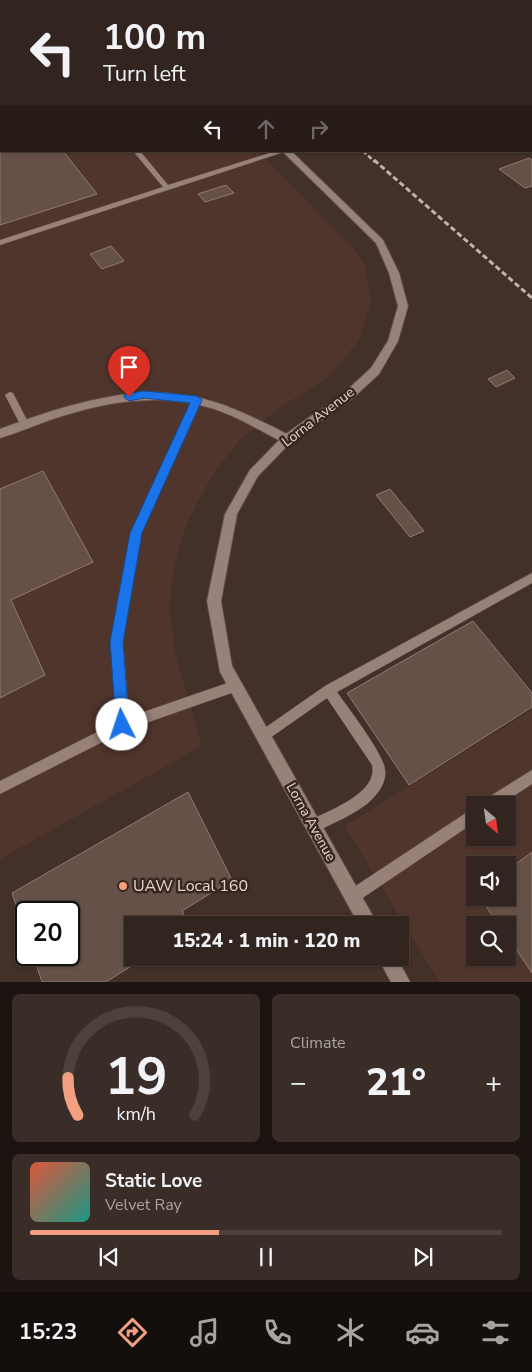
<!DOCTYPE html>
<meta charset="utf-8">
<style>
body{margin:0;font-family:"Nunito Sans",sans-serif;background:#3a2c27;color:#f1f3f6;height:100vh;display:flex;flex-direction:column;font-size:19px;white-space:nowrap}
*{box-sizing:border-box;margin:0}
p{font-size:16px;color:#a8a4a4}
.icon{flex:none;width:28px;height:28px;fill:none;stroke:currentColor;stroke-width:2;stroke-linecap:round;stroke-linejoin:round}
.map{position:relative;height:982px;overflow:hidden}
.details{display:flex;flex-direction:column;gap:12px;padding:12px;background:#1c1410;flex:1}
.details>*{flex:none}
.banner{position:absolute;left:0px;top:0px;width:532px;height:152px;box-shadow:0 1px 4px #0004,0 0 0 1px #4d413c;background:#32241e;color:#f1f3f6;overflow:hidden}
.needle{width:32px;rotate:151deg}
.controls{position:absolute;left:466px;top:796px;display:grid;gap:10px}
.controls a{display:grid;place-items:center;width:50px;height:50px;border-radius:0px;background:#32241e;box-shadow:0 1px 4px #0004,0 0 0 1px #4d413c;font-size:25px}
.speed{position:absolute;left:15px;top:901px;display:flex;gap:10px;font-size:25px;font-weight:700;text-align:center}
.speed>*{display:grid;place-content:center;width:65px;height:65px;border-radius:50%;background:#32241e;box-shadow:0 1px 4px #0004,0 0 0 1px #4d413c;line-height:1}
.speed .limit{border:2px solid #111;border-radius:8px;background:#fff;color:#111}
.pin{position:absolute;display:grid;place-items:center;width:42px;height:42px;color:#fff;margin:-51px -21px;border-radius:50% 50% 50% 0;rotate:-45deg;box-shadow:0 0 5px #0007}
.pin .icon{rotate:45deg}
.me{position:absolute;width:55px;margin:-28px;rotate:356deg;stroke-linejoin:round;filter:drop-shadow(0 0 4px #0008)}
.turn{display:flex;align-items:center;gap:18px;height:105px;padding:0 20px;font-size:22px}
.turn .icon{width:65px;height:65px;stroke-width:2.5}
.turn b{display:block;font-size:35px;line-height:42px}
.lanes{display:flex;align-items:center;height:48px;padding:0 20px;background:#0003;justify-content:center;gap:25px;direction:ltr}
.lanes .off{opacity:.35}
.big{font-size:38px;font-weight:800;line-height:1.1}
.details .tile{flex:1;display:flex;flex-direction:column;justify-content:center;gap:8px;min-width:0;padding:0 18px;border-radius:8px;background:#3a2c27}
.details .dial{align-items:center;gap:0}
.dial svg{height:130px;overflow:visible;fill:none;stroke:#4d413c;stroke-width:7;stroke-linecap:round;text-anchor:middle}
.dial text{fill:#f1f3f6;stroke:none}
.song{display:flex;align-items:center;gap:15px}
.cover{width:60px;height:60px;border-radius:8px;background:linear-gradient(135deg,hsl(10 70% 55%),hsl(170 70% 35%))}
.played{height:5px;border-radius:2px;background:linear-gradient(90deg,#f2a080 40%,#4d413c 40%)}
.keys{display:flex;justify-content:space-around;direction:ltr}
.heat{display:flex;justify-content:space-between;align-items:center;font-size:28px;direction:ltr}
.details .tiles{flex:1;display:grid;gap:12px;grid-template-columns:1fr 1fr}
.tile:last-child{grid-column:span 2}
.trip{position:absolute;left:124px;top:916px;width:285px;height:50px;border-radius:0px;background:#32241e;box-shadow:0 1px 4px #0004,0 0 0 1px #4d413c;font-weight:800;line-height:50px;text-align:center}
.tabs{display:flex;height:80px;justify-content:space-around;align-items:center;background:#140e0c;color:#a8a4a4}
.tabs .icon{width:35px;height:35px}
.tabs .on{color:#f2a080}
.tabs b{font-size:22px;color:#f1f3f6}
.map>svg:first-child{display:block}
.built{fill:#50352c;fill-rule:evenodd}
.building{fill:#665148;stroke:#917a71}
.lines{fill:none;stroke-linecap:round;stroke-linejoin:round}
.service-casing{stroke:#5d4d47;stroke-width:1}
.minor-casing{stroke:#5d4d47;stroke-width:2}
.tertiary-casing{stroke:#5d4d47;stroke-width:2}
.service{fill:#988178;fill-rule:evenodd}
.minor{fill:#988178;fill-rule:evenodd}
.tertiary{fill:#988178;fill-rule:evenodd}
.rail-far1{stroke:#c0b2ac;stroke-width:2.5;stroke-dasharray:4.5 2.5;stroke-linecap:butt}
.rail{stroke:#c0b2ac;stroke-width:3;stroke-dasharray:5.5 3;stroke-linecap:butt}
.route{fill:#1a73e8;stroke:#114b97}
.poi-dot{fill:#f2a080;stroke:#39261f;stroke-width:2}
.labels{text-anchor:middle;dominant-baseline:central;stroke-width:5;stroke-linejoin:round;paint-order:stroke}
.street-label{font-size:14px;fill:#e4d7d2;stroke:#39261f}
.near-poi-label{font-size:16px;fill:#e4d7d2;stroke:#39261f;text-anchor:start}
</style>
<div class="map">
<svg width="532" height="982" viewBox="0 0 532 982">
<rect width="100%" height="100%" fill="#433028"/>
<g class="built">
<path d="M0 0 107 1H1V151H257L352 247 365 265 371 302 359 340 343 360 324 380 281 407 240 440 217 469 201 495 185 528 175 563 169 606 175 653 202 746 0 859Z"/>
<path d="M532 710V982H439L345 826ZM475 805H508V838H475ZM475 865H508V898H475ZM475 925H508V958H475Z"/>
</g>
<g class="building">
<path d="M261 0H373L375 1H263Z"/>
<path d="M0 72 1 151H63L97 194 0 225Z"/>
<path d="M529 158 532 160V186L525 188 499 169Z"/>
<path d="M226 185 234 193 205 202 198 194Z"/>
<path d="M111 246 124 261 102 269 90 254Z"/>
<path d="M507 370 515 378 496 387 488 379Z"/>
<path d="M43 471 93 562 11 600 45 675 0 698V489Z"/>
<path d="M390 489 424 531 410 537 376 495Z"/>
<path d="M473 621 532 693V707L409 785 347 693Z"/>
<path d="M188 792 232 880 182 911 185 917 178 925H132V958H144L106 982H42L33 955H69V912H26V935L12 893Z"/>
<path d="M532 852V973L508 937V925H499L480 898H508V870Z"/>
</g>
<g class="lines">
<g class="service-casing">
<g id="service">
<path d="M133 151H140L168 185 276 151H287L0 245V240L163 187Z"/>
<path d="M10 392 13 393 29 424 27 426 24 427 21 426 5 395Z"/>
<path d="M197 397 202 400 141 533 123 642 129 717 236 680 240 682 242 686 240 690 126 730 0 794V781L117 722 111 642 131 533 192 400Z"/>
<path d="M532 573V583L337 692C348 708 384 754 385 770 387 783 377 795 368 803 353 815 335 822 318 831L313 833 308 831 306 826 308 821C328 811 379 793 372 765L327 698 267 740 263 742 259 740 257 736 259 732 325 686Z"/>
<path d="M532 770V784L500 805H483L484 800Z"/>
<path d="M475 807V822L358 901 353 903 348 901 346 896 348 891Z"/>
</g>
</g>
<g class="minor-casing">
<g id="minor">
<path d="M424 0H432V1H425Z"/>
<rect x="531" y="62" width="1" height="4"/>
<path d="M146 392C208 393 237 409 291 436L293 439 287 444 283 442C258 430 234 414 207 407 156 392 99 403 50 420 33 426 17 433 0 438V429C48 411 95 396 146 392Z"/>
</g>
</g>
<g class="tertiary-casing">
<g id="tertiary">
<path d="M127 0H134V1H128Z"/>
<path d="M282 151H291L383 240 399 273 408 306 398 341 379 374 353 398 291 442 258 476 237 514 221 601 232 666 378 925H359L220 672 207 601 225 514 250 470 283 436 345 392 371 368 388 341 398 306 389 273 376 243Z"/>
<path d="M378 958H397L410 982H391Z"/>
</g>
</g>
<use href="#service" class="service"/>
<use href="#minor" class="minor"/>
<use href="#tertiary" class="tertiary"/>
<g class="rail-far1">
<path d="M246 0 248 1"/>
<path d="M54 1 56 0"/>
<path d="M363 151 375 162"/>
</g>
<path class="rail" d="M374 160 532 298"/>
</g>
<path class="route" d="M144 391 197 396 202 400 142 533 123 642 129 725 127 730 122 732 118 730 116 725 110 642 130 533 190 403 144 398 129 401 124 397 125 394Z"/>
<circle class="poi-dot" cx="123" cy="886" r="5"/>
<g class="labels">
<g class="street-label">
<text transform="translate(318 417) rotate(-38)">Lorna Avenue</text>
<text transform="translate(311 822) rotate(61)">Lorna Avenue</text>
</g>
<g class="near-poi-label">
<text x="133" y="886">UAW Local 160</text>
</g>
</g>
</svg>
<div class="controls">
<a><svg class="needle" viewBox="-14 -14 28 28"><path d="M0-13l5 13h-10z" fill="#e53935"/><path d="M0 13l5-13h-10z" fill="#a8a4a4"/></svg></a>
<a><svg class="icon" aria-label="sound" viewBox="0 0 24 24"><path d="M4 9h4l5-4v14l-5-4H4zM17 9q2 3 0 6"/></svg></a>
<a><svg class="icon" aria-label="search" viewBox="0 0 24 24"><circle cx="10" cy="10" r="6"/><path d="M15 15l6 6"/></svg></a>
</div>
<div class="speed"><div class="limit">20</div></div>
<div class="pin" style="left:129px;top:397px;background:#d93025"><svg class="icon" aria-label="arrive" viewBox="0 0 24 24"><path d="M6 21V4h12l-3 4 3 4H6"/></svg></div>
<svg class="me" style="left:122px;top:725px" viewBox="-20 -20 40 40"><circle r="19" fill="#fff"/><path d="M0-13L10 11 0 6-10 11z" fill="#1a73e8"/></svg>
<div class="trip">15:24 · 1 min · 120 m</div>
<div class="banner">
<div class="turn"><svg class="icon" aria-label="left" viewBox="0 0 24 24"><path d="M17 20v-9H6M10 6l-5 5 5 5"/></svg><div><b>100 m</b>Turn left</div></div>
<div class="lanes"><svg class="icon" aria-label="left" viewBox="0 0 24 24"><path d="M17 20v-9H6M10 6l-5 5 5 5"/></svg><svg class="icon off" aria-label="ahead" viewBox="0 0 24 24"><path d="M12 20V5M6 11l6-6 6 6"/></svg><svg class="icon off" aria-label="right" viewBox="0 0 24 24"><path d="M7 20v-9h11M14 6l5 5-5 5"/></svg></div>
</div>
</div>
<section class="details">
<div class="tiles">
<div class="tile dial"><svg viewBox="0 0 100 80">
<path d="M14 69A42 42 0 1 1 86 69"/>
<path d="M14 69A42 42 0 0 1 8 46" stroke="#f2a080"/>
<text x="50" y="56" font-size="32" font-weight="700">19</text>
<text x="50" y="72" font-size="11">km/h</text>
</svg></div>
<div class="tile"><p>Climate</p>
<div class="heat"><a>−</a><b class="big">21°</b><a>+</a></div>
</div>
<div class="tile">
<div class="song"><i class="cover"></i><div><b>Static Love</b><p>Velvet Ray</p></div></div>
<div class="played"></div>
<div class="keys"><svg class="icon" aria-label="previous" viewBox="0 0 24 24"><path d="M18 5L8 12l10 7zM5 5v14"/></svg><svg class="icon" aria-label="pause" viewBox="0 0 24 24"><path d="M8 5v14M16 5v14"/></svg><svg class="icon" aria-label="next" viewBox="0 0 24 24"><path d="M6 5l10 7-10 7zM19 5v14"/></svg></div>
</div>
</div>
</section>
<nav class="tabs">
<b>15:23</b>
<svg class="icon on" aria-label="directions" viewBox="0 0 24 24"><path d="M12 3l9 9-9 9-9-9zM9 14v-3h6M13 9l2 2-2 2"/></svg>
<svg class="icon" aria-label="music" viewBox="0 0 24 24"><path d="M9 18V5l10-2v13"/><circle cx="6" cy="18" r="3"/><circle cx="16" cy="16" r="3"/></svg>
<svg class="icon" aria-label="phone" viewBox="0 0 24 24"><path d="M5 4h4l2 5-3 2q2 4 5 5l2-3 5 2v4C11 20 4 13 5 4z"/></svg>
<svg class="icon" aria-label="climate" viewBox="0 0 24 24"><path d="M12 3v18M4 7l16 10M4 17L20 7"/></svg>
<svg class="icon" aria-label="car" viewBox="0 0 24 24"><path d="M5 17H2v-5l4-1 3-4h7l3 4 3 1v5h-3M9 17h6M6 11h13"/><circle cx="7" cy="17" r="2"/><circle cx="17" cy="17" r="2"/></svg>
<svg class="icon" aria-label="filters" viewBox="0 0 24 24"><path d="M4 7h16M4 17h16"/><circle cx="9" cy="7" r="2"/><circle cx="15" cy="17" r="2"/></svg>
</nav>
